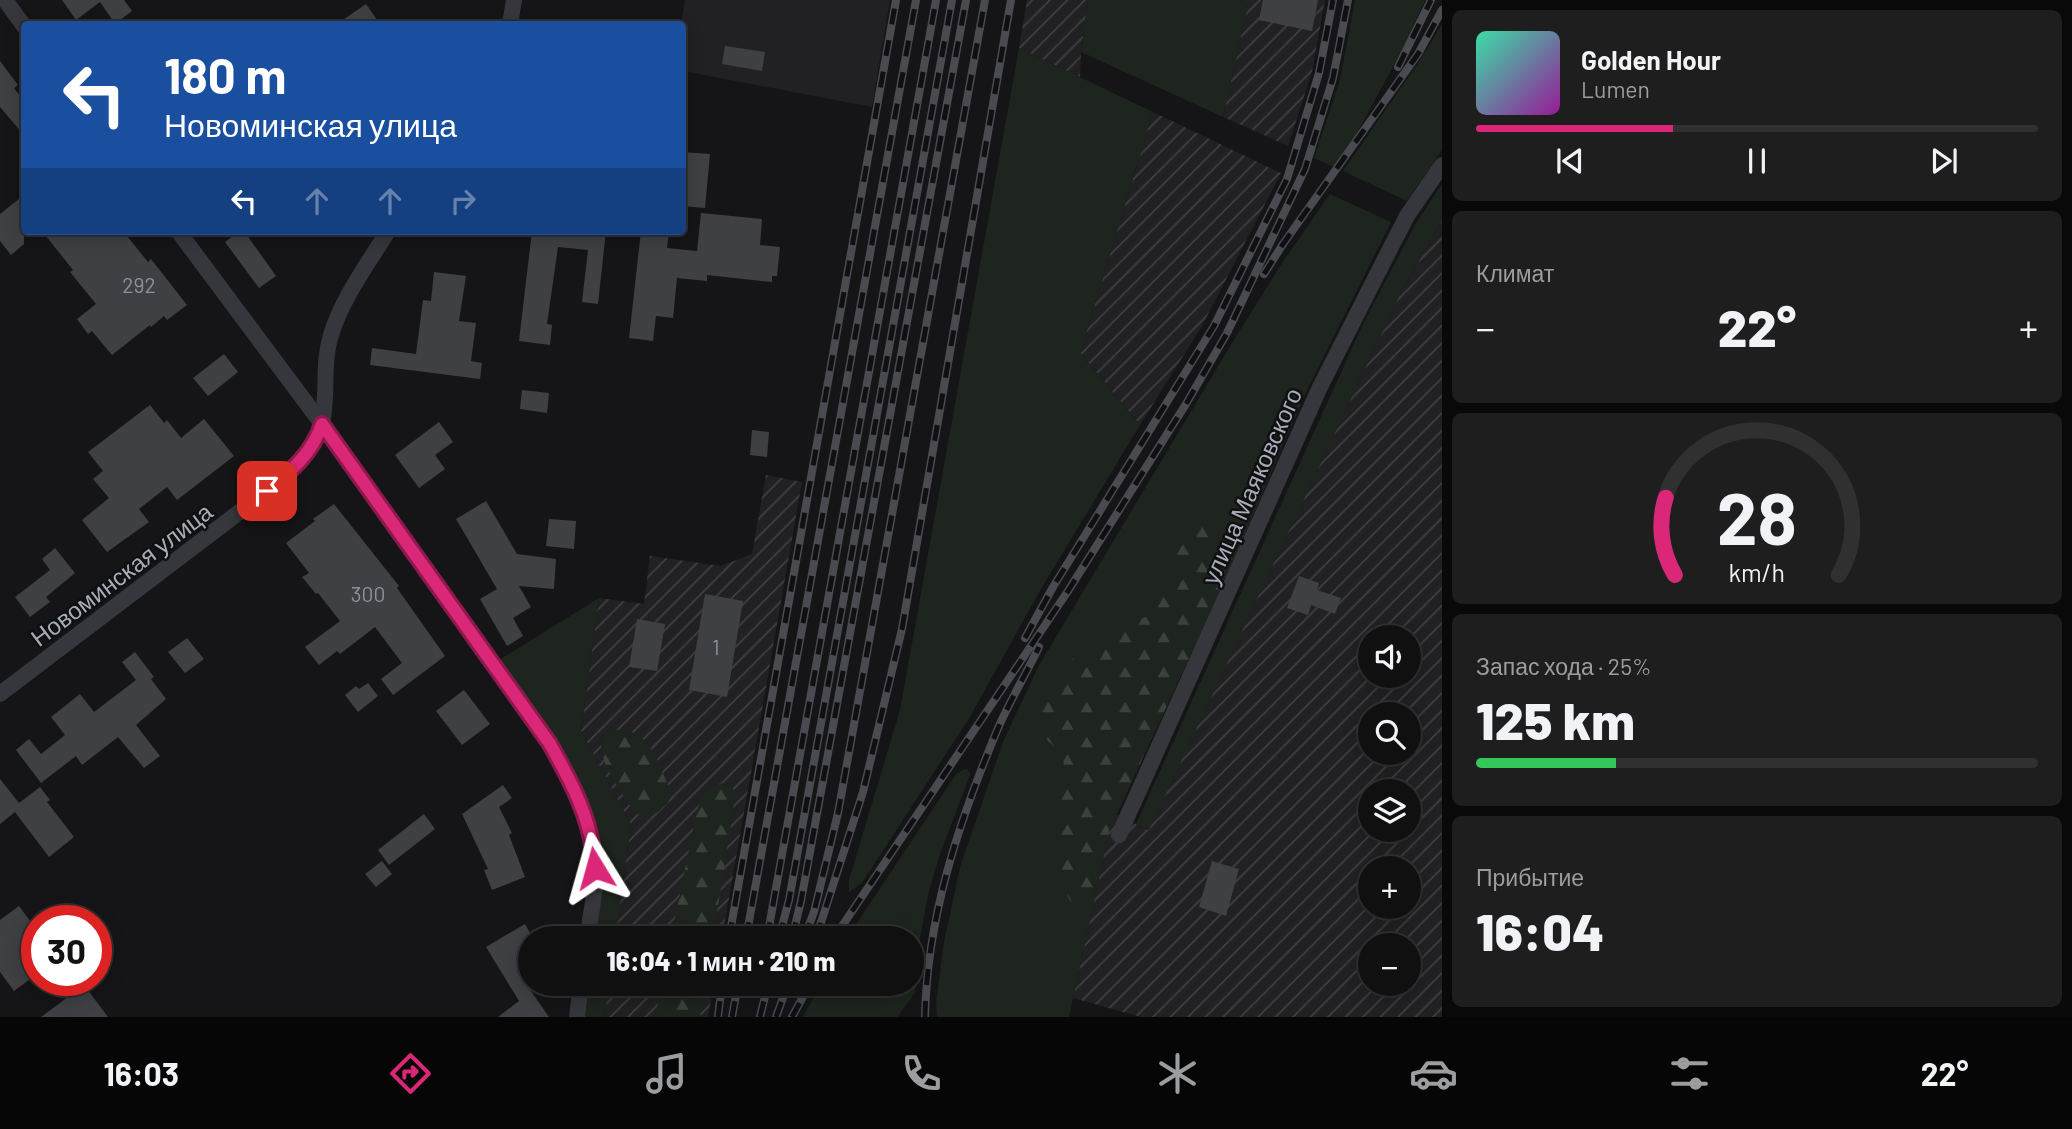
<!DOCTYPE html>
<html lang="ru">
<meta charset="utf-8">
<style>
body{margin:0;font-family:Barlow,sans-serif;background:#1e1e1f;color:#f1f3f6;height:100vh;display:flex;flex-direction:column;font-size:26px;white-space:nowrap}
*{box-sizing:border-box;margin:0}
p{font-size:23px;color:#9c9d9f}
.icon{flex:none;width:38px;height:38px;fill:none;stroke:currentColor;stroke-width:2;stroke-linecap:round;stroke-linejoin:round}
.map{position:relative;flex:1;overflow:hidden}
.panel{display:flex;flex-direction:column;gap:10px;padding:10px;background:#090909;width:630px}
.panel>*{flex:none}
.banner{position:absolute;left:21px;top:21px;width:665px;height:214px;border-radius:7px;box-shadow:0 4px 18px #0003,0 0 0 2px #303031;background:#1a4fa0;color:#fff;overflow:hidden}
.buttons{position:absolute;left:1358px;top:625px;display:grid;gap:14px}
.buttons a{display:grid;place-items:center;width:63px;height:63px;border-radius:50%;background:#101011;box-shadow:0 4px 18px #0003,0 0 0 2px #303031;font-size:35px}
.speed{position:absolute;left:21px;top:905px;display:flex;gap:14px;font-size:35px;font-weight:700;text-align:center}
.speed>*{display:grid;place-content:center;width:91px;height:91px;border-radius:50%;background:#101011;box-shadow:0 4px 18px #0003,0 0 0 2px #303031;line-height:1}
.speed .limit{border:10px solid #d22;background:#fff;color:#111}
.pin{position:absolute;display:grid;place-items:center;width:60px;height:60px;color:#fff;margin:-30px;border-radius:14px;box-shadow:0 4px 10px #0006}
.me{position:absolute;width:77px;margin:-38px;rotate:352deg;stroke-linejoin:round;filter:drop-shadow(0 0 5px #0008)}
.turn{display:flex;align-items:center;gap:24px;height:147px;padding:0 28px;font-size:32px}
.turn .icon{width:91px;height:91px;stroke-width:2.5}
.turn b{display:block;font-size:49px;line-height:60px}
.lanes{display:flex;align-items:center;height:66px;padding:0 28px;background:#0003;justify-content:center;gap:35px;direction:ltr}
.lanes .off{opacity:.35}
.big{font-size:52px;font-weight:800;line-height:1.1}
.panel .card{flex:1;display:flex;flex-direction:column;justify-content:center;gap:10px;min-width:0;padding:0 24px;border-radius:10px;background:#1e1e1f}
.panel .dial{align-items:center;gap:0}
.dial svg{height:182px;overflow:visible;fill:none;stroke:#303031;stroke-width:7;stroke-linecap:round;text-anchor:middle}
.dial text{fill:#f1f3f6;stroke:none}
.song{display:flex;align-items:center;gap:21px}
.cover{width:84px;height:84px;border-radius:10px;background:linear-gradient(135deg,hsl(160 70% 55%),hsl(300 70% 35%))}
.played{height:7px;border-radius:4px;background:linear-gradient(90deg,#db2777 35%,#303031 35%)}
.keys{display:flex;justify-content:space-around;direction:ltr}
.heat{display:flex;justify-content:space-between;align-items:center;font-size:38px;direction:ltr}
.charge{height:10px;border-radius:5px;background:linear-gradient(90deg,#34c759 25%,#303031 0)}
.trip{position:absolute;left:518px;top:926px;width:406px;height:70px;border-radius:35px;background:#101011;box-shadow:0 4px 18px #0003,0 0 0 2px #303031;font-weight:800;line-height:70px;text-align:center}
.menu{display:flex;height:112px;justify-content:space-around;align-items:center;background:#060607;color:#9c9d9f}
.menu .icon{width:49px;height:49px}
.menu .on{color:#db2777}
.menu b{font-size:32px;color:#f1f3f6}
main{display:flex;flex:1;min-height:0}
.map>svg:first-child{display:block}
.built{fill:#212124}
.industrial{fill:url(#industrial-furrows);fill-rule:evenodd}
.grass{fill:#1d251e}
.forest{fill:url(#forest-firs)}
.building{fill:#3f4044}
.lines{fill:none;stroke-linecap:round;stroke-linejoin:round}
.street{stroke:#36373c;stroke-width:16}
.rail-casing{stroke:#494b51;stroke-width:8}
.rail{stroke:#101012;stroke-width:5;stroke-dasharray:16;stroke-linecap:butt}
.route-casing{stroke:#8e194d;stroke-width:18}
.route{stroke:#db2777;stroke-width:12}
.labels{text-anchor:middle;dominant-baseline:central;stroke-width:5;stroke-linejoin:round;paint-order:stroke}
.number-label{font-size:21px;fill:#8d919a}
.street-label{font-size:24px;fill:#a7acb7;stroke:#101012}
</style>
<main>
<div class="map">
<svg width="1442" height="1017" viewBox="0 0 1442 1017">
<defs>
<pattern id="industrial-furrows" width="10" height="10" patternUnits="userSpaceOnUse" patternTransform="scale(1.75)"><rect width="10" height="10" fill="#212124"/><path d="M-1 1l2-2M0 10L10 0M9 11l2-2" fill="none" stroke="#3e3f42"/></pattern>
<pattern id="forest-firs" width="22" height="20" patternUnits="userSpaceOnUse" patternTransform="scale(1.75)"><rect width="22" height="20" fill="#1d251e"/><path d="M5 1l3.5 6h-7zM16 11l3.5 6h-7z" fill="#3b423c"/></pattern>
</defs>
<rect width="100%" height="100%" fill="#151517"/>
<path class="built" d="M685 0H890L872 107 683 71 682 24H681Z"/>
<g class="industrial">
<path d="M1027 0H1088L1081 52 1080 77 1019 48Z"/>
<path d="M1249 0H1325L1312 72 1288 146 1223 117Z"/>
<path d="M1153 112 1281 173 1202 326 1140 425 1080 353Z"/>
<path d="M1442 220V1017H1141L1073 998 1109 831 1116 814 1148 830 1399 296ZM1370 637H1409V676H1370ZM1370 714H1409V752H1370ZM1370 791H1409V830H1370ZM1370 868H1409V906H1370ZM1370 945H1409V984H1370Z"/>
<path d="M766 475 802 482 722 938H615L631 825 581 731 599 598 644 604 650 556 721 566 752 554Z"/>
<path d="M609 984H714L708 1017H604Z"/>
</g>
<g class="grass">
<path d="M1088 0H1249L1223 117 1081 52Z"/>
<path d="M1355 0H1425L1407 41 1357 133 1334 167 1314 158 1340 80Z"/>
<path d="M1442 24V150L1407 201 1343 171 1421 59Z"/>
<path d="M1019 48 1153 112 1080 353 1140 425 1038 594 970 717 862 883 849 892V880L900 710Z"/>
<path d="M1442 184V220L1399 296 1149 830 1136 824 1363 324 1416 223Z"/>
<path d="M1330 194 1391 222 1306 392 1227 576 1109 831 1069 1017H937L936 1003 944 942 960 867 1003 742 1038 667 1235 338 1282 263Z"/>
<path d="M599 598 581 731 631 825 615 938H596L601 897 586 800 563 752 499 660Z"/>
<path d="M967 768 970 775 940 854 928 895 918 949 915 993 897 1017H803L821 984H912V938H847L957 773Z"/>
<path d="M589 984H609L604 1017H585Z"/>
</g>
<g class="forest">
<path d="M1210 521 1221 531 1227 576 1109 831 1094 897 1083 904 1070 901 1062 885V839L1059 821 1061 786 1064 770 1063 754 1048 741 1039 727 1037 708 1045 687 1063 667 1088 646 1153 613 1170 584 1180 540 1196 523Z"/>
<path d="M615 730H629L645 740 658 761 671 793 668 803 658 812 643 816 634 812C625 798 600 763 601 746 602 737 608 734 615 730Z"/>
<path d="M723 783 733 788 735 798 713 938H671L697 810C703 796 708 788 723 783Z"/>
<path d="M662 984H705L700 1017H655Z"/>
</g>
<g class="building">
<path d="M62 0H124L132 11 115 24 100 2 76 20Z"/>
<path d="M1263 0H1318L1312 31 1259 20Z"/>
<path d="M366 4 380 24H337Z"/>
<path d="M725 46 765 52 762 71 722 64Z"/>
<path d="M0 61 18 85 14 88 24 101V135L0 107Z"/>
<path d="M682 152 710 154 705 208 682 206Z"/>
<path d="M24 195V244L11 255 0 241V214Z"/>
<path d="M701 213 762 219 760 245 780 247 777 276H772V282L707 275V281L677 278 673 318 656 316 653 341 629 338 641 231H669L667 248 697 251Z"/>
<path d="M42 231H123L148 262 151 259 187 305 167 320 164 316 151 327 150 325 112 355 92 331 88 334 77 319 96 304 70 272 73 270Z"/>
<path d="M240 231H244L276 276 259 288 225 242Z"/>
<path d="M532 231H606L598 304 582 302 588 250 558 247 547 324 552 325 550 345 519 341Z"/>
<path d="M434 272 466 276 459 321 476 323 471 361 482 363 480 379 370 365 372 348 416 354 423 300 431 301Z"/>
<path d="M224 354 238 372 208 396 193 378Z"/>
<path d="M522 390 549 393 547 413 520 409Z"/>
<path d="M150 405 164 423 167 420 181 438 204 419 234 456 177 500 167 487 139 509 149 522 107 552 82 520 109 498 93 479 103 471 88 452Z"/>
<path d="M439 422 453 442 435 455 445 469 419 488 395 455Z"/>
<path d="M752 430 769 432 767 457 750 455Z"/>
<path d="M486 501 517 554 556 559 554 589 519 586 531 607 513 618 523 636 507 646 480 599 497 589 456 519Z"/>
<path d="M334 504 399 586 397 588 445 656 393 695 381 679 402 663 375 627 340 654 337 651 319 665 305 647 340 621 318 593 316 594 302 577 309 573 286 543 315 521 313 519Z"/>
<path d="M549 519 576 521 574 549 546 546Z"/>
<path d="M55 548 75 573 46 597 50 602 30 617 15 597 50 570 42 559Z"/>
<path d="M1299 576 1319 583 1317 590 1341 598 1335 614 1311 605 1308 615 1287 608Z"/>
<path d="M705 594 743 601 727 697 689 690Z"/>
<path d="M637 619 665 624 657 671 629 667Z"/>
<path d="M187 638 204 659 185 673 168 652Z"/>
<path d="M135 652 154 677 151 679 166 699 136 725 160 756 144 768 118 737 82 765 76 756 41 783 16 750 29 739 41 754 65 735 51 717 80 694 94 712 136 680 122 662Z"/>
<path d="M368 683 378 696 358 712 345 695 356 686 359 689Z"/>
<path d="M464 690 490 724 462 745 436 711Z"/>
<path d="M0 779 19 803 40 787 50 800 47 802 74 837 49 857 15 812 0 824Z"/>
<path d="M503 785 512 798 499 807 512 833 509 835 525 877 492 890 484 870 488 869 462 814Z"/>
<path d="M424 814 435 829 389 865 378 850Z"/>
<path d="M382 861 392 874 376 887 365 874Z"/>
<path d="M1212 861 1239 869 1226 916 1199 907Z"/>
<path d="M19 906 37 930V974L14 991 0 972V920Z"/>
<path d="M525 924 530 933V963L517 971 549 1017H498L519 1001 486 947Z"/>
<path d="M84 985 108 1017H41L76 991Z"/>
</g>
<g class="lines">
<g class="street">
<path d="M5 0 24 26"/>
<path d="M510 24 514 0"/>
<path d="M178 231 322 424 550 744C572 782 592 822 595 867 596 890 591 915 587 938"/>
<path d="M0 694 267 491C294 469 321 447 324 410 327 383 323 361 331 335 342 298 368 264 388 231"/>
<path d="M1119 835 1320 387 1392 245 1407 216 1442 165"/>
<path d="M577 1017 581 984"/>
</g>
<g class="rail-casing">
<g id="rail">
<path d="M1398 67 1431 0"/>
<path d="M1264 274 1283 244 1418 54 1442 10"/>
<path d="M1025 638 1053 587 1214 326 1287 179 1319 73 1333 0"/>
<path d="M729 938 896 0"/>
<path d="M746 938 916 0"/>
<path d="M767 938 936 0"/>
<path d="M779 938 789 900 952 0"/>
<path d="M792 938 801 901 966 0"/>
<path d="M804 938 814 912 838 813 985 0"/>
<path d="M816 938 863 792 902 629 1011 0"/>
<path d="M834 938 1068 591 1186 404 1227 333 1305 169 1333 78 1348 0"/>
<path d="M718 1017 722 984"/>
<path d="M732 1017 738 984"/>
<path d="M760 1017 768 984"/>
<path d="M776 1017 788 984"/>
<path d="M792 1017 810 984"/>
<path d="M925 1017C927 918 958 824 996 733 1008 704 1025 676 1039 647"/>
</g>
</g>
<use href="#rail" class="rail"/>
</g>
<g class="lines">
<g class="route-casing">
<path id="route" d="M267 491C291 471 312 454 322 424L550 744C566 773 583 803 590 835 593 846 593 857 595 868"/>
</g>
<use href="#route" class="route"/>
</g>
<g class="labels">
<g class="number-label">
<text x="139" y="284">292</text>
<text x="368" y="593">300</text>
<text x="716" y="646">1</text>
</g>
<g class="street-label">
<text transform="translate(1251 486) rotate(-66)">улица Маяковского</text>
<text transform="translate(121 574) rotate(-37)">Новоминская улица</text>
</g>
</g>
</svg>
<div class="buttons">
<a><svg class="icon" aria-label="sound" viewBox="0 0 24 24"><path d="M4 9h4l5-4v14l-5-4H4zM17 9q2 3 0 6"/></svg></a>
<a><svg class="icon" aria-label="search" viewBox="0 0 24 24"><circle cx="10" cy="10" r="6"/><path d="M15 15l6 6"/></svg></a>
<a><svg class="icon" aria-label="layers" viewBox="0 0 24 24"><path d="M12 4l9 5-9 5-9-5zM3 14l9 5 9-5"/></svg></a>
<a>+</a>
<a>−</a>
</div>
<div class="speed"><div class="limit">30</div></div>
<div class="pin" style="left:267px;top:491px;background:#d93025"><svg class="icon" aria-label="arrive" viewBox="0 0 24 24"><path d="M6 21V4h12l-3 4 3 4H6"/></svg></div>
<svg class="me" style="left:595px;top:868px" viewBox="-20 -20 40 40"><path d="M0-17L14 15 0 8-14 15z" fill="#db2777" stroke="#fff" stroke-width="4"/></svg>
<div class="trip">16:04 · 1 мин · 210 m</div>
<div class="banner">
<div class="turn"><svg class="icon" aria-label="left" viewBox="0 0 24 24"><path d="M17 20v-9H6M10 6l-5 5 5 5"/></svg><div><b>180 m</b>Новоминская улица</div></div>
<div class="lanes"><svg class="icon" aria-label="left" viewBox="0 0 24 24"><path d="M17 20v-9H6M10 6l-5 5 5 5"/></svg><svg class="icon off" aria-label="ahead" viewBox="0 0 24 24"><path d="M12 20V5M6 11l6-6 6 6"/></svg><svg class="icon off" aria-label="ahead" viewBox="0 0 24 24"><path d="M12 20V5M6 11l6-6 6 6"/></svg><svg class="icon off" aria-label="right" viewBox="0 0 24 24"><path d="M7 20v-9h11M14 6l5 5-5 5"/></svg></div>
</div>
</div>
<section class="panel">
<div class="card">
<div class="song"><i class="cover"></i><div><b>Golden Hour</b><p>Lumen</p></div></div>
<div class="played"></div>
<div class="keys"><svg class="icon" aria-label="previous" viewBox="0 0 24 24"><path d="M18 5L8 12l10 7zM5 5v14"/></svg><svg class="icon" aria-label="pause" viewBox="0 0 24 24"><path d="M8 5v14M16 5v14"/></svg><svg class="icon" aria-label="next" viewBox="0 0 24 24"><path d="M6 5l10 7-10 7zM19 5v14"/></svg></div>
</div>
<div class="card"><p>Климат</p>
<div class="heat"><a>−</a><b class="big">22°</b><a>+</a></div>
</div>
<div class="card dial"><svg viewBox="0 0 100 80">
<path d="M14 69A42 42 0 1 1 86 69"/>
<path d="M14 69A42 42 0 0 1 10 35" stroke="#db2777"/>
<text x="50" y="56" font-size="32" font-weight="700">28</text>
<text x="50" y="72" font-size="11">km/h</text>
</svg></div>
<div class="card"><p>Запас хода · 25%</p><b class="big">125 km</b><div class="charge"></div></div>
<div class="card"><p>Прибытие</p><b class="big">16:04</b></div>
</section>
</main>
<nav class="menu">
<b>16:03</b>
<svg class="icon on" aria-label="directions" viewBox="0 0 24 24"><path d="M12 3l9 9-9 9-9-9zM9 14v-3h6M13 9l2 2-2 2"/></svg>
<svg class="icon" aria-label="music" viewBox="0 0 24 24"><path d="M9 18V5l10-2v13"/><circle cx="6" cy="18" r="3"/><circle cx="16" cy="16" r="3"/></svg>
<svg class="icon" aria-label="phone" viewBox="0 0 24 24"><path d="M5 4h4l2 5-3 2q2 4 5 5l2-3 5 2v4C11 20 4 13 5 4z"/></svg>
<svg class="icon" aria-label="climate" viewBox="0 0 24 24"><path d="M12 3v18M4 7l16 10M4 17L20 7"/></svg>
<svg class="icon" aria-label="car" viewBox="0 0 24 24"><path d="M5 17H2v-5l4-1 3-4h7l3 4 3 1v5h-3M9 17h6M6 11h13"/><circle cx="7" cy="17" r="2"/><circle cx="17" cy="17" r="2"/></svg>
<svg class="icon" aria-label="filters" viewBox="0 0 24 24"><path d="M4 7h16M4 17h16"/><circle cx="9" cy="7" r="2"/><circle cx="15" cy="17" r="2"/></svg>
<b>22°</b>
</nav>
